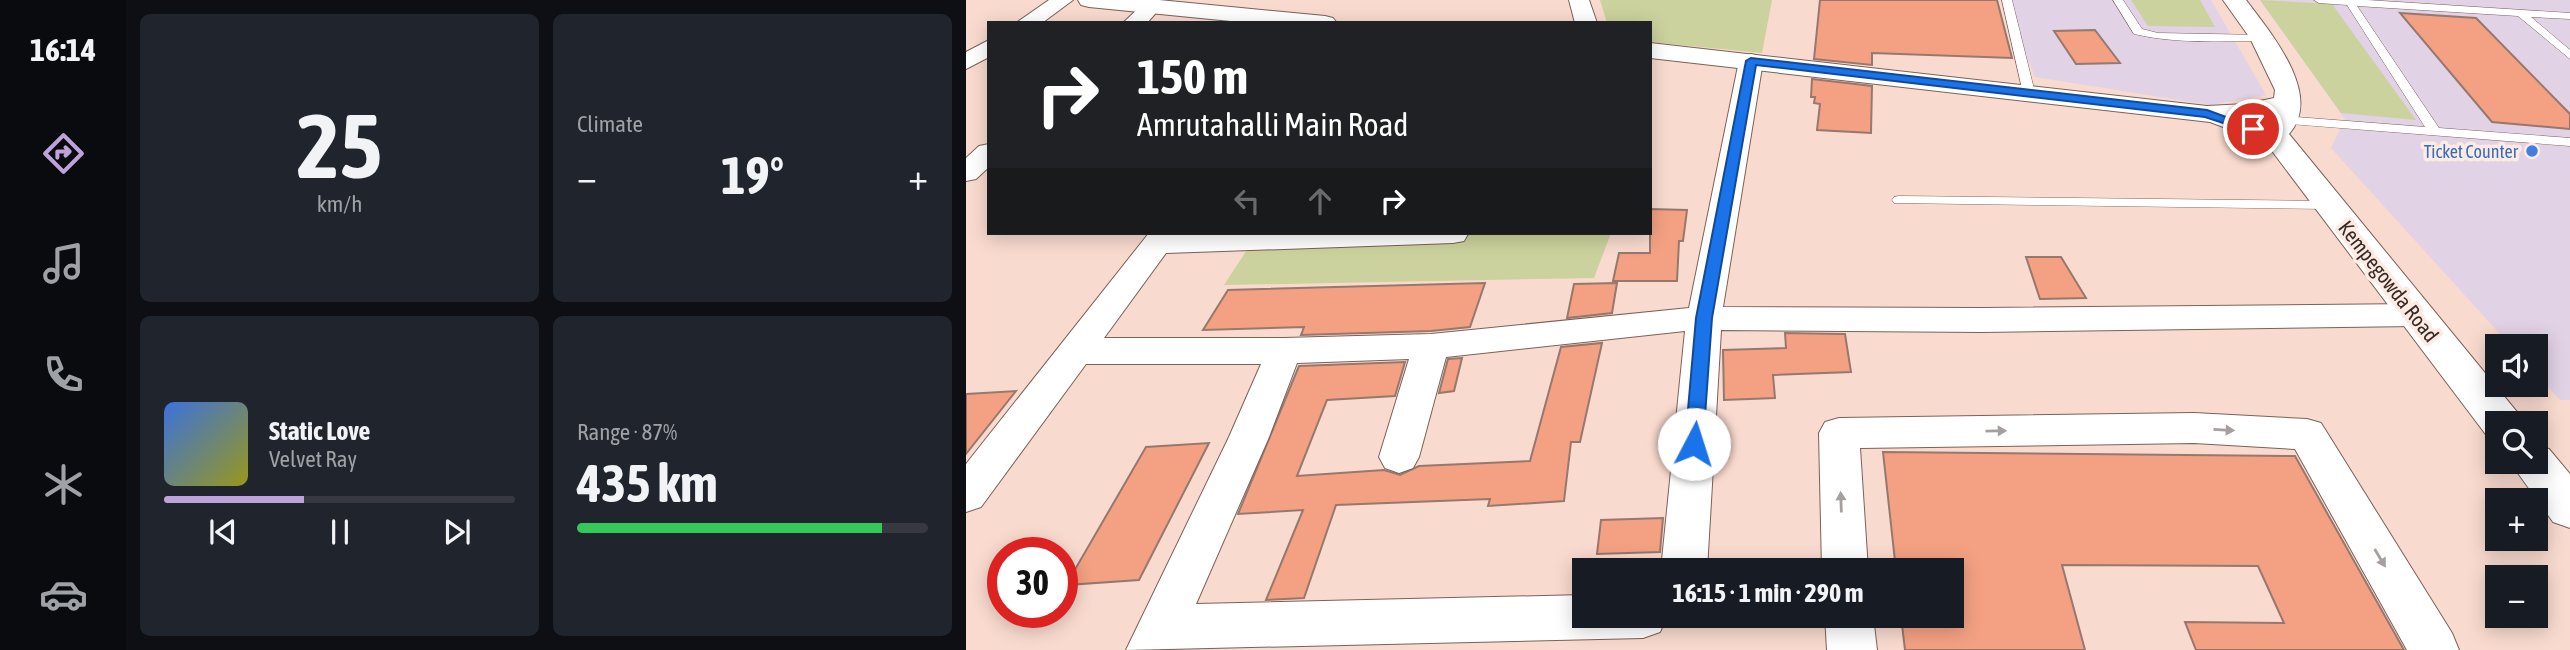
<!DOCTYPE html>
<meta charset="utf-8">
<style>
body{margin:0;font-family:"Asap Condensed",sans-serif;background:#20242c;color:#f1f3f6;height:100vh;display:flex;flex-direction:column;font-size:26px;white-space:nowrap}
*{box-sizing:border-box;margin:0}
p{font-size:23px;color:#9ea1a6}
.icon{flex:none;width:38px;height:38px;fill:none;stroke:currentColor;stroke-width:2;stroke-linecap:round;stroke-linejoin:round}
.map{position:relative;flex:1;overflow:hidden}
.details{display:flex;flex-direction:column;gap:14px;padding:14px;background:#0d0f14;width:840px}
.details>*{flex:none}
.banner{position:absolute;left:21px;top:21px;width:665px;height:214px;border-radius:0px;box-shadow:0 4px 18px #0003;background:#202124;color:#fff;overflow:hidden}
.buttons{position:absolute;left:1519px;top:334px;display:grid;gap:14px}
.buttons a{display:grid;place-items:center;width:63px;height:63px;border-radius:0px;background:#171b24;box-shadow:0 4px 18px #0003;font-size:35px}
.speed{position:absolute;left:21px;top:537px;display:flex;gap:14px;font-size:35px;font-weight:700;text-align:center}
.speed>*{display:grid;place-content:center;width:91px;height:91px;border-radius:50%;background:#171b24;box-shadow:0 4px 18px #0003;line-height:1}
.speed .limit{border:10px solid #d22;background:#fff;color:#111}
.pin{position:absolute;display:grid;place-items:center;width:60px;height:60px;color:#fff;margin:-30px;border:4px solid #fff;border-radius:50%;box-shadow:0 2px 7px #0007}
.me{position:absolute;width:77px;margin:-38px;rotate:5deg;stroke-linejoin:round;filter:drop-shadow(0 0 5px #0008)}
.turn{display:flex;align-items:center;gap:24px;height:147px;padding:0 35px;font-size:32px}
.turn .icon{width:91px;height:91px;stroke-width:2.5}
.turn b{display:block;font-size:49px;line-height:60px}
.lanes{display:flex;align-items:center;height:66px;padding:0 35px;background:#0003;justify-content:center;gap:35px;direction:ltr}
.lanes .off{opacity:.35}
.big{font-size:52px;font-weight:700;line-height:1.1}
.details .widget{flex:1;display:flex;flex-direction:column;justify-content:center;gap:10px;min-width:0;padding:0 24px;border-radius:10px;background:#20242c}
.details .dial{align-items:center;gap:0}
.dial b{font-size:91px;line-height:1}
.song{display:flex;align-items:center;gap:21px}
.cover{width:84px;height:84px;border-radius:10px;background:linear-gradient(135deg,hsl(220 70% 55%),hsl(60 70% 35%))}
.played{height:7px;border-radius:4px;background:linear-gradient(90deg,#bda3da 40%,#363941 40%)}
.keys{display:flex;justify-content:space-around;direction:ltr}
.heat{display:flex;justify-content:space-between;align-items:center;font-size:38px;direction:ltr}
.charge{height:10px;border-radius:5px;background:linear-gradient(90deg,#34c759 87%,#363941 0)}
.details .tiles{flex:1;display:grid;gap:14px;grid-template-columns:repeat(2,1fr)}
.trip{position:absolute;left:606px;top:558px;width:392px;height:70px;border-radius:0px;background:#171b24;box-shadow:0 4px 18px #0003;font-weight:700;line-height:70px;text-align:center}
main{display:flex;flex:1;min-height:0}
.menu{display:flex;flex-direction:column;width:126px;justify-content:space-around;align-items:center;background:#090b0e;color:#9ea1a6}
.menu .icon{width:49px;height:49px}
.menu .selected{color:#bda3da}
.menu b{font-size:32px;color:#f1f3f6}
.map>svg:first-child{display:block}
.education{fill:#e1d2e5}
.green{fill:#cbd29d}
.building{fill:#f4a183;stroke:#95786e;stroke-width:2}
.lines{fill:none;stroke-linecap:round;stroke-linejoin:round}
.lane-casing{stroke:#7c6157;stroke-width:1}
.street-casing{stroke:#7c6157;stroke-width:2}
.secondary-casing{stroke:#7c6157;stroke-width:2}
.lane{fill:#fff;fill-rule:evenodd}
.street{fill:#fff;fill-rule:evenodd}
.secondary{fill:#fff;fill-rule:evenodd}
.oneway{fill:#a59f9d}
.route{fill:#1a73e8;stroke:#114b97;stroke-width:2}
.shop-dot{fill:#3f7fe0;stroke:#fdeae3;stroke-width:2.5}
.labels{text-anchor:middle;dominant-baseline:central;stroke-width:7;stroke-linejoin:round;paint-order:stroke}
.far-shop-label{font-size:18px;fill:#366cbe;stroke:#fdeae3;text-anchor:end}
.street-label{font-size:21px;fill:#362a25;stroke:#fdeae3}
</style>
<main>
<nav class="menu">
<b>16:14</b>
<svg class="icon selected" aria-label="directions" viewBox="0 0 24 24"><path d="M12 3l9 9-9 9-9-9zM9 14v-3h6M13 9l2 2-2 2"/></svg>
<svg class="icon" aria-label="music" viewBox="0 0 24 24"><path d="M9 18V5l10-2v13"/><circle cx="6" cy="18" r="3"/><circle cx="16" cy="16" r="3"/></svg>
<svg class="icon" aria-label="phone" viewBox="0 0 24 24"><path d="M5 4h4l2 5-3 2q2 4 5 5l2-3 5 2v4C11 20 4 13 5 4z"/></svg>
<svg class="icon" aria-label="climate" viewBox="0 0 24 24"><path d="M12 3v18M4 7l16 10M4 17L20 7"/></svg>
<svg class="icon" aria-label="car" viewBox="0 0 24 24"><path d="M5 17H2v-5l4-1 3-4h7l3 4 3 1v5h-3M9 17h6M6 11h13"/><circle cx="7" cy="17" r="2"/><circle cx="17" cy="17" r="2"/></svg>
</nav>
<section class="details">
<div class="tiles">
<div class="widget dial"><b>25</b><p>km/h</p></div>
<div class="widget"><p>Climate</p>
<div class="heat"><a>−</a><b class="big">19°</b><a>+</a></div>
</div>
<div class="widget">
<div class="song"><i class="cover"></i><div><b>Static Love</b><p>Velvet Ray</p></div></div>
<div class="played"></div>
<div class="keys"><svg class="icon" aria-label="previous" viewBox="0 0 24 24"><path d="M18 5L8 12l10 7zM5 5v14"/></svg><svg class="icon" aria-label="pause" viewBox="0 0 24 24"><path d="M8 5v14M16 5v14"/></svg><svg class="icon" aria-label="next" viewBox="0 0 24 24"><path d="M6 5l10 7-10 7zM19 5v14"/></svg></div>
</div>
<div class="widget"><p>Range · 87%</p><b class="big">435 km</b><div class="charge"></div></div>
</div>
</section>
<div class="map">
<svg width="1604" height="650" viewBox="0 0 1604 650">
<rect width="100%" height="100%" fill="#f9dace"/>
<g class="education">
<path d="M1037 0H1245L1300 95 1245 105 1069 77Z"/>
<path d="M1294 0H1604V400H1594L1570 373V346H1545L1365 148 1379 119Z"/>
</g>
<g class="green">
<path d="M634 0H806L796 53 684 42V23H641Z"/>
<path d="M1165 0H1234L1249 27 1182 26Z"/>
<path d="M1294 0 1366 4 1450 120 1375 113Z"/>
<path d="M292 233H645L628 278 258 285Z"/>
</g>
<g class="building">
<path d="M854 0H1031L1046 58 906 53V65L848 59Z"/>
<path d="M1434 13 1510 18 1604 114V129L1526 122Z"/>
<path d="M1129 30 1154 63 1110 64 1088 31Z"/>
<path d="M846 79 906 86 905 133 851 130 854 104 848 103 849 97H845Z"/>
<path d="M684 209 721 210 717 241H713L711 281H647L653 253H684Z"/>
<path d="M1060 257H1095L1120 298 1074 299Z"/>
<path d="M519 283 504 327 465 331 335 335 338 327 237 330 262 290Z"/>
<path d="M651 283 646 313 601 318 608 284Z"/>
<path d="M819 333 879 334 885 372 807 375 809 398 758 400 757 350 820 348Z"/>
<path d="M636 343 614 442H605L598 501 522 506 524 499 370 505 338 598 300 600 337 510 272 514 333 366 439 362 429 396 361 400 331 476 418 470 434 475 453 466 564 461 595 347Z"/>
<path d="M496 358 488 391 473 393 482 359Z"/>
<path d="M50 391 0 454V394Z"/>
<path d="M243 443 173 580 100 585 180 447Z"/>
<path d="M917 452 1329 456 1438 650H1230L1219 622 1318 623 1292 566 1096 565 1119 650H939L935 616H985V570H930Z"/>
<path d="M697 518 694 552 631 554 635 520Z"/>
</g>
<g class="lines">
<g class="lane-casing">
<g id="lane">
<path d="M1036 0H1046L1069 93 1067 96 1057 93Z"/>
<path d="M1147 0H1157L1176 29 1192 33 1296 35 1302 38 1296 41C1254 41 1209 44 1168 34Z"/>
<path d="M1348 0H1401L1604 13V19L1565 17 1604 50V59L1552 16 1391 6 1473 128 1604 138V146L1312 123V117L1317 116 1459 127 1381 5 1353 3Z"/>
<path d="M933 196 1363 201 1370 205 1363 209 928 203 926 200 928 197Z"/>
</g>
</g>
<g class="street-casing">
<g id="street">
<path d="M83 0H107L76 23H50Z"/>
<path d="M187 0 196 6 181 23H157L179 2Z"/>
<path d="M603 0H623L631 23H609Z"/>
<path d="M23 40V57L0 69V52Z"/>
<path d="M785 54 793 56 797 61 757 307 1016 308 1450 304 1462 307 1467 315 1462 323 1450 326 1016 332 755 330 741 570H695L719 331 480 357 453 457 447 468 433 473 419 468 413 457 443 359 331 363 303 437 230 604 618 595V616H701L694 632 677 638 160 650 263 437 295 364H120L15 507 0 512V464L183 233 502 234 498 241 487 243 200 253 138 338H318L465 334 723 308 773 61 777 56Z"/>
<path d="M23 144V167L10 179 0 181V158L13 146Z"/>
<path d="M1228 413 1341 419 1355 423 1486 633 1493 650H1441L1329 449 1228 443 894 448 902 570H856L853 433 859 422 873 418Z"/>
<path d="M859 616H907L911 650H861Z"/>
</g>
</g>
<g class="secondary-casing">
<g id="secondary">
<path d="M112 0H193L359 16 367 18 371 23H285L123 7 115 5Z"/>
<path d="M1257 0H1280C1304 32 1358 95 1323 134L1551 412 1557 424H1531V439L1521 436 1300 143 1244 122 684 58V43L1241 106 1280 104 1308 98 1309 90 1284 38ZM1305 116 1301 124 1285 119Z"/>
<path d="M1570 445 1583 449 1604 474V528L1587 522 1544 462H1570Z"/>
</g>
</g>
<use href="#lane" class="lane"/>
<use href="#street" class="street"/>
<use href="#secondary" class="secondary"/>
</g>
<defs><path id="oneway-solid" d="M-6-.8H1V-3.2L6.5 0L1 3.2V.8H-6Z" transform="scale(1.75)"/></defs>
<g class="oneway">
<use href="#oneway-solid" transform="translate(1258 430) rotate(3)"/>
<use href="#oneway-solid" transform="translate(1030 431) rotate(-1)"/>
<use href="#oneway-solid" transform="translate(875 502) rotate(-92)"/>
<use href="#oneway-solid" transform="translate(1414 558) rotate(59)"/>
</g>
<path class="route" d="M785 58 1241 110 1293 129 1287 133 1239 117 790 65 746 318 737 444 734 449H721L719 444 730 318 780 61Z"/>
<circle class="shop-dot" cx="1566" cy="151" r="7"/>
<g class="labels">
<g class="far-shop-label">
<text x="1552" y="151">Ticket Counter</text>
</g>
<g class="street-label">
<text transform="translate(1423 281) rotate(52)">Kempegowda Road</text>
</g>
</g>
</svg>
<div class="buttons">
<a><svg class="icon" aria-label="sound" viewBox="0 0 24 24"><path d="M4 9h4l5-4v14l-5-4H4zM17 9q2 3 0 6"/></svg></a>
<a><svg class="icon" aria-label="search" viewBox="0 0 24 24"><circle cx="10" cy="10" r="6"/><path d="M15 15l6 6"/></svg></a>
<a>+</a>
<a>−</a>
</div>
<div class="speed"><div class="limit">30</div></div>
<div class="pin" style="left:1287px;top:129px;background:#d93025"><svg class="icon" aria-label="arrive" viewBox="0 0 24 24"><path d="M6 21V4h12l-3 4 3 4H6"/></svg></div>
<svg class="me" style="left:728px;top:444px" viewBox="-20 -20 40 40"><circle r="19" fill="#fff"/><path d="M0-13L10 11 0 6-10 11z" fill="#1a73e8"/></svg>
<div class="trip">16:15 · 1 min · 290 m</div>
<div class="banner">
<div class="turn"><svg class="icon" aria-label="right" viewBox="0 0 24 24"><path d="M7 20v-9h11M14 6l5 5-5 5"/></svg><div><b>150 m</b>Amrutahalli Main Road</div></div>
<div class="lanes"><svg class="icon off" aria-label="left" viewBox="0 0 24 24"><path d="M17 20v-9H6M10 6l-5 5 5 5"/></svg><svg class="icon off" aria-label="ahead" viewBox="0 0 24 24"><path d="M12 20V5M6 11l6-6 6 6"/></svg><svg class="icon" aria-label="right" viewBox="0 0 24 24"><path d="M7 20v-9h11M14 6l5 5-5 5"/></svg></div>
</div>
</div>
</main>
